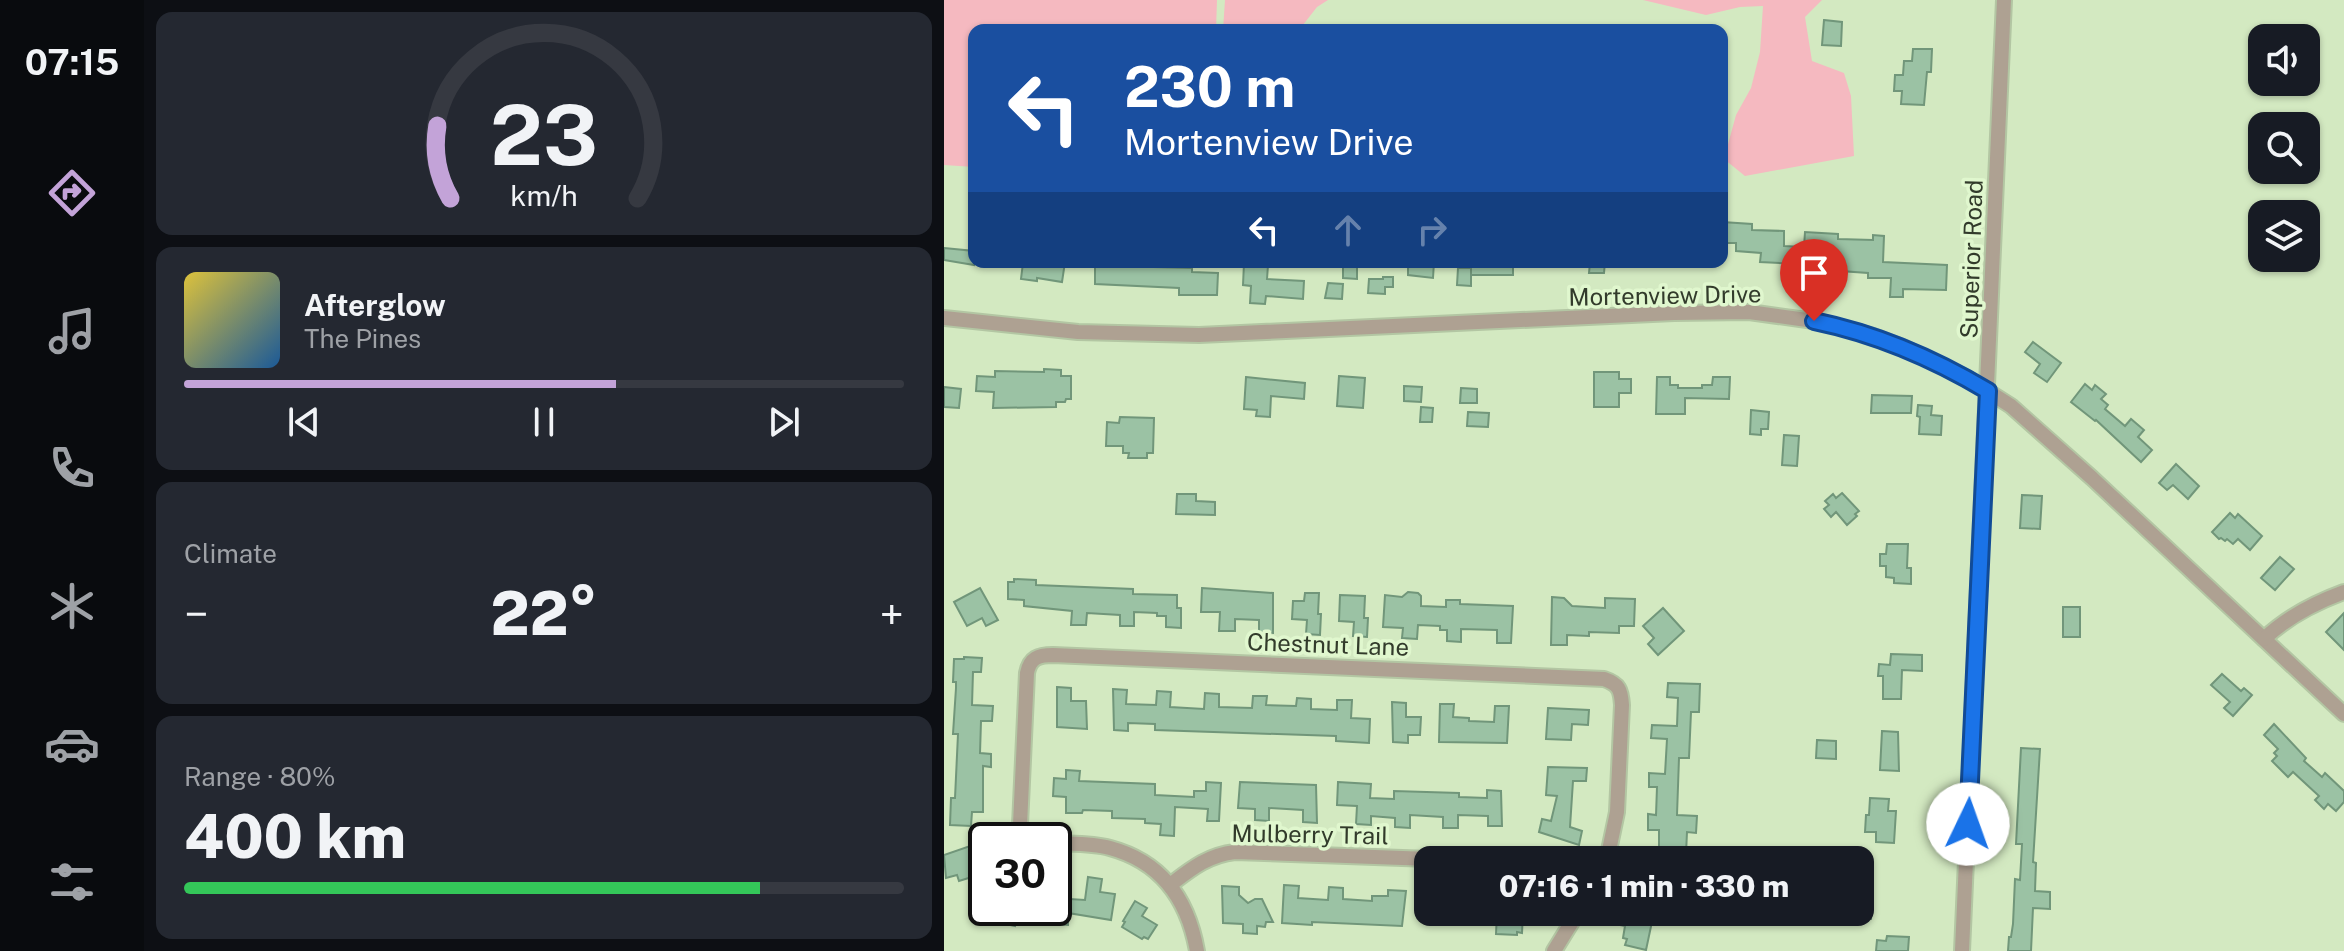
<!DOCTYPE html>
<meta charset="utf-8">
<style>
body{margin:0;font-family:"Public Sans",sans-serif;background:#242831;color:#f1f3f6;height:100vh;display:flex;flex-direction:column;font-size:30px;white-space:nowrap}
*{box-sizing:border-box;margin:0}
p{font-size:26px;color:#9ea1a6}
.icon{flex:none;width:44px;height:44px;fill:none;stroke:currentColor;stroke-width:2;stroke-linecap:round;stroke-linejoin:round}
.map{position:relative;flex:1;overflow:hidden}
.sheet{display:flex;flex-direction:column;gap:12px;padding:12px;background:#0d0f14;width:800px}
.sheet>*{flex:none}
.guide{position:absolute;left:24px;top:24px;width:760px;height:244px;border-radius:16px;box-shadow:0 2px 6px #0004;background:#1a4fa0;color:#fff;overflow:hidden}
.fabs{position:absolute;left:1304px;top:24px;display:grid;gap:16px}
.fabs a{display:grid;place-items:center;width:72px;height:72px;border-radius:16px;background:#171b24;box-shadow:0 2px 6px #0004;font-size:40px}
.speed{position:absolute;left:24px;top:822px;display:flex;gap:16px;font-size:40px;font-weight:700;text-align:center}
.speed>*{display:grid;place-content:center;width:104px;height:104px;border-radius:50%;background:#171b24;box-shadow:0 2px 6px #0004;line-height:1}
.speed .limit{border:4px solid #111;border-radius:12px;background:#fff;color:#111}
.pin{position:absolute;display:grid;place-items:center;width:68px;height:68px;color:#fff;margin:-82px -34px;border-radius:50% 50% 50% 0;rotate:-45deg;box-shadow:0 0 8px #0007}
.pin .icon{rotate:45deg}
.me{position:absolute;width:88px;margin:-44px;rotate:3deg;stroke-linejoin:round;filter:drop-shadow(0 0 6px #0008)}
.turn{display:flex;align-items:center;gap:28px;height:168px;padding:0 24px;font-size:36px}
.turn .icon{width:104px;height:104px;stroke-width:2.5}
.turn b{display:block;font-size:56px;line-height:68px}
.lanes{display:flex;align-items:center;height:76px;padding:0 24px;background:#0003;justify-content:center;gap:40px;direction:ltr}
.lanes .off{opacity:.35}
.big{font-size:60px;font-weight:800;line-height:1.1}
.sheet .card{flex:1;display:flex;flex-direction:column;justify-content:center;gap:12px;min-width:0;padding:0 28px;border-radius:16px;background:#242831}
.sheet .dial{align-items:center;gap:0}
.dial svg{height:208px;overflow:visible;fill:none;stroke:#363941;stroke-width:7;stroke-linecap:round;text-anchor:middle}
.dial text{fill:#f1f3f6;stroke:none}
.song{display:flex;align-items:center;gap:24px}
.cover{width:96px;height:96px;border-radius:12px;background:linear-gradient(135deg,hsl(50 70% 55%),hsl(210 70% 35%))}
.played{height:8px;border-radius:4px;background:linear-gradient(90deg,#c3a3d8 60%,#363941 60%)}
.keys{display:flex;justify-content:space-around;direction:ltr}
.heat{display:flex;justify-content:space-between;align-items:center;font-size:44px;direction:ltr}
.charge{height:12px;border-radius:6px;background:linear-gradient(90deg,#34c759 80%,#363941 0)}
.trip{position:absolute;left:470px;top:846px;width:460px;height:80px;border-radius:16px;background:#171b24;box-shadow:0 2px 6px #0004;font-weight:800;line-height:80px;text-align:center}
main{display:flex;flex:1;min-height:0}
.dock{display:flex;flex-direction:column;width:144px;justify-content:space-around;align-items:center;background:#090b0e;color:#9ea1a6}
.dock .icon{width:56px;height:56px}
.dock .current{color:#c3a3d8}
.dock b{font-size:36px;color:#f1f3f6}
.map>svg:first-child{display:block}
.green{fill:#f5b9c0}
.building{fill:#9bc2a4;stroke:#71967a;stroke-width:2}
.lines{fill:none;stroke-linecap:round;stroke-linejoin:round}
.minor-casing{stroke:#b3c6a3;stroke-width:18}
.minor{stroke:#aea192;stroke-width:14}
.route-casing{stroke:#114b97;stroke-width:20}
.route{stroke:#1a73e8;stroke-width:14}
.labels{text-anchor:middle;dominant-baseline:central;stroke-width:7;stroke-linejoin:round;paint-order:stroke}
.street-label{font-size:24px;fill:#323b2b;stroke:#e0f7ce}
</style>
<main>
<nav class="dock">
<b>07:15</b>
<svg class="icon current" aria-label="directions" viewBox="0 0 24 24"><path d="M12 3l9 9-9 9-9-9zM9 14v-3h6M13 9l2 2-2 2"/></svg>
<svg class="icon" aria-label="music" viewBox="0 0 24 24"><path d="M9 18V5l10-2v13"/><circle cx="6" cy="18" r="3"/><circle cx="16" cy="16" r="3"/></svg>
<svg class="icon" aria-label="phone" viewBox="0 0 24 24"><path d="M5 4h4l2 5-3 2q2 4 5 5l2-3 5 2v4C11 20 4 13 5 4z"/></svg>
<svg class="icon" aria-label="climate" viewBox="0 0 24 24"><path d="M12 3v18M4 7l16 10M4 17L20 7"/></svg>
<svg class="icon" aria-label="car" viewBox="0 0 24 24"><path d="M5 17H2v-5l4-1 3-4h7l3 4 3 1v5h-3M9 17h6M6 11h13"/><circle cx="7" cy="17" r="2"/><circle cx="17" cy="17" r="2"/></svg>
<svg class="icon" aria-label="filters" viewBox="0 0 24 24"><path d="M4 7h16M4 17h16"/><circle cx="9" cy="7" r="2"/><circle cx="15" cy="17" r="2"/></svg>
</nav>
<section class="sheet">
<div class="card dial"><svg viewBox="0 0 100 80">
<path d="M14 69A42 42 0 1 1 86 69"/>
<path d="M14 69A42 42 0 0 1 9 41" stroke="#c3a3d8"/>
<text x="50" y="56" font-size="32" font-weight="700">23</text>
<text x="50" y="72" font-size="11">km/h</text>
</svg></div>
<div class="card">
<div class="song"><i class="cover"></i><div><b>Afterglow</b><p>The Pines</p></div></div>
<div class="played"></div>
<div class="keys"><svg class="icon" aria-label="previous" viewBox="0 0 24 24"><path d="M18 5L8 12l10 7zM5 5v14"/></svg><svg class="icon" aria-label="pause" viewBox="0 0 24 24"><path d="M8 5v14M16 5v14"/></svg><svg class="icon" aria-label="next" viewBox="0 0 24 24"><path d="M6 5l10 7-10 7zM19 5v14"/></svg></div>
</div>
<div class="card"><p>Climate</p>
<div class="heat"><a>−</a><b class="big">22°</b><a>+</a></div>
</div>
<div class="card"><p>Range · 80%</p><b class="big">400 km</b><div class="charge"></div></div>
</section>
<div class="map">
<svg width="1400" height="951" viewBox="0 0 1400 951">
<rect width="100%" height="100%" fill="#d3e9c1"/>
<g class="green">
<path d="M0 0H273L272 30H30V167L0 165Z"/>
<path d="M281 0H384L373 7 355 30H279Z"/>
<path d="M699 0H878L861 17 868 61 900 73 907 96 910 156 801 176 780 159 792 115 807 88 816 52 819 6 796 7 762 15Z"/>
</g>
<g class="building">
<path d="M880 20 898 22 897 46 878 45Z"/>
<path d="M969 49H988L987 72H983L980 105 957 104 958 91H950L951 75H959L960 61H968Z"/>
<path d="M778 222 808 224V230L840 231V246L860 247 861 232 894 234V239L929 240V235L940 236 939 262 1003 265 1002 290 959 289V297H946L947 278H924V273L882 270 883 259 852 258V264L816 262 817 253 792 251V243H780V240H778Z"/>
<path d="M0 248 30 251V265L0 260Z"/>
<path d="M92 262H121L118 282 93 278V281L77 279 79 263 91 265Z"/>
<path d="M464 262H490L489 278 464 275Z"/>
<rect x="527" y="262" width="42" height="13"/>
<path d="M661 262 660 273H645L646 263Z"/>
<path d="M151 263H171V266L248 268V272L274 273 273 295H235V288L151 284Z"/>
<path d="M300 263 324 265 323 279 360 281 359 299 322 296 321 304 306 303 307 286 299 285Z"/>
<path d="M399 264H413V279L399 278Z"/>
<path d="M514 268H527V286L513 285Z"/>
<path d="M439 277H449V287H441V294L424 293 425 279H439Z"/>
<path d="M384 283 399 284 398 299 381 298Z"/>
<path d="M1089 342 1117 363 1103 382 1090 373 1096 364 1081 352Z"/>
<path d="M100 369 117 370V376H127V399H122L121 402H112V407L49 408 50 392 32 391 33 376 51 377V371L100 372Z"/>
<path d="M650 372H675V379H687V393H675V407H650Z"/>
<path d="M395 376 421 378 419 408 393 406Z"/>
<path d="M302 377 361 383 360 399 327 396 326 417 312 416 313 410 300 409Z"/>
<path d="M713 377H726V385H734V388H758V385H768L769 377H786L785 399 741 398V414H712Z"/>
<path d="M1141 384 1148 390 1151 385 1162 394 1157 399 1164 405 1161 409 1181 426 1187 419 1200 430 1194 437 1208 450 1197 462 1152 420 1151 421 1127 402Z"/>
<path d="M460 386 478 387 477 402 460 401Z"/>
<path d="M0 387 17 389 15 408 0 407Z"/>
<path d="M517 388 533 389V403H516Z"/>
<path d="M928 395 968 396 967 413H927Z"/>
<path d="M974 405 988 406 987 415 998 416 997 435 975 434 976 417 973 416Z"/>
<path d="M477 407 489 408 488 422H476Z"/>
<path d="M807 410 825 412 824 429H817V435L806 434Z"/>
<path d="M524 412 545 413 544 427 523 426Z"/>
<path d="M176 417 210 418 209 453H203V458H184L185 453H179V446H162L163 422 175 423Z"/>
<path d="M840 435 855 436 853 466 838 465Z"/>
<path d="M1232 464 1255 486 1244 499 1229 485 1223 490 1215 483Z"/>
<path d="M898 493 915 511 911 514 913 516 903 525 892 512 887 517 880 509 885 505 881 501 889 494 892 498Z"/>
<path d="M233 494H252V501L271 502V515L232 514Z"/>
<path d="M1078 495 1098 496 1096 529 1076 528Z"/>
<path d="M1286 513 1291 518 1294 514 1318 536 1306 550 1294 539 1289 544 1283 539 1281 541 1277 538 1275 539 1268 532Z"/>
<path d="M943 544H964L963 568H967V584L950 583V578L942 577V566H936V554H942Z"/>
<path d="M1336 557 1350 569 1331 590 1317 578Z"/>
<path d="M70 579 92 580V585L189 589V594L233 595V608H237V628L222 627V616H213V613L190 612V626H176V615L143 613 142 625H127L128 611 80 606V600L64 599V582H70Z"/>
<path d="M36 588 54 620 42 626 38 618 23 626 10 602Z"/>
<path d="M258 588 329 593V633L315 632V620L291 619V631H275L276 612H257Z"/>
<path d="M464 592 474 593 477 596V606L502 607V600H516V604L569 606 567 643H553V630L517 629V642L503 641V630H496V626L474 625 473 639 458 638 459 628 439 627 441 595 458 597Z"/>
<path d="M361 593H375L374 614H377L376 635 362 634 363 620 348 619 349 601H360Z"/>
<path d="M396 595 421 596 420 618H424L423 637 409 636 410 622 395 621Z"/>
<path d="M608 597 620 598 628 606 661 608V598L691 599 690 626H675V633L645 632V636L623 635V645H607Z"/>
<rect x="1119" y="607" width="17" height="30"/>
<path d="M719 608 740 631 714 655 704 644 710 638 699 626Z"/>
<path d="M1400 613V650L1382 632Z"/>
<path d="M947 654 978 655V671L958 670 957 699H939V676H934L935 664 946 665Z"/>
<path d="M20 657 38 658 37 672H29L28 705 49 706 48 721H37L36 753 47 754V767L39 766V812H28L27 826 6 825 7 798H11L14 734H9L12 688V682H9L10 659H20Z"/>
<path d="M1278 674 1297 691 1300 688 1308 695 1289 716 1280 708 1286 702 1267 685Z"/>
<path d="M724 683 756 684 755 712H747L745 758H735L733 815 753 816 752 833 743 832 742 854 715 853V830H704V814L712 815 713 787H705V773L721 774 723 739 707 738 708 725 733 726 734 698 723 697Z"/>
<path d="M113 687 127 688V701H142L143 729 113 727Z"/>
<path d="M169 689 183 690 182 704 212 705 213 691 227 692 226 707 260 709 261 693 275 694V707L308 708 309 696H323L322 705 352 706 353 698 367 699V709L393 710V700H408L407 718 426 719 425 743 392 741V736L211 730V724L184 723V731L170 730Z"/>
<path d="M448 702 462 703V717H477L476 735H464V743L449 742Z"/>
<path d="M496 704H510L509 717 525 718V721L550 722 551 706H565L563 743 495 742Z"/>
<path d="M604 708 645 710 644 725 628 724 627 740 602 739Z"/>
<path d="M1330 724 1362 758 1360 761 1378 777 1381 773 1400 791V802L1392 811 1384 804 1380 809 1371 800 1375 796 1349 772 1344 777 1328 761 1333 756 1330 753 1334 749 1320 735Z"/>
<path d="M938 731 954 732 955 771 936 770Z"/>
<path d="M873 740 892 741V759L872 758Z"/>
<path d="M1077 748 1096 749 1089 862 1092 863 1091 891 1106 892V909L1089 908 1087 951H1064L1065 937H1067L1069 924 1071 879 1076 880 1078 844H1072Z"/>
<path d="M604 767 643 768 642 781H629L626 827 638 831 635 845 595 832 598 819 607 821 613 796 602 795Z"/>
<path d="M122 770 136 771 135 781 211 784V795L250 797V791H262V782L277 783 275 821H263L264 809 231 807 230 836 216 835 217 824 201 823V819L168 818V811L139 810 138 813H122V797L109 796 110 778 122 779Z"/>
<path d="M296 782 372 785 373 823 359 822V810L325 808V821L311 820V809L294 808Z"/>
<path d="M394 782 427 784 426 798 450 799V791L515 793V797L543 798V790L557 791 558 826H544V816L514 815V828H499V817L466 815V828L451 827V818L427 816V825L412 824 413 806 393 805Z"/>
<path d="M926 798 945 799 944 811H952L950 843 932 842V832H921L922 815H925Z"/>
<path d="M29 845 32 858 27 860 31 876 15 881 13 875 2 878 0 855Z"/>
<path d="M144 877 158 879 156 892 171 894 167 920 124 913V925L95 923 96 908H110V898L141 900Z"/>
<path d="M340 885 355 886 354 898 384 900 385 887 399 888V899L428 901V896H444V890L462 891 458 926 368 922V925L338 923Z"/>
<path d="M278 886 295 887V895L304 903 311 899H318L329 922H322L321 927 313 926V934L299 933V924L279 923Z"/>
<path d="M916 900 928 901 927 919 916 918Z"/>
<path d="M191 901 203 908 198 916 213 925 204 939 200 937 198 939 178 927 181 922 179 921Z"/>
<path d="M45 908H74L71 926 43 920Z"/>
<path d="M553 912H579L578 933 573 932V935L552 934Z"/>
<path d="M673 912H686L709 917 702 950 681 945 683 939 679 938 681 926 671 924Z"/>
<path d="M943 936 965 937 964 951H932L933 940 942 941Z"/>
</g>
<g class="lines">
<g class="minor-casing">
<g id="minor">
<path d="M0 318 134 332 255 335 730 313 805 312 877 322 929 336 961 348 1023 378 1067 406 1148 478 1400 714"/>
<path d="M1320 639C1343 617 1370 603 1400 592"/>
<path d="M86 840 79 834 76 825 83 673C86 658 94 655 109 655L660 679C675 684 677 690 678 705L673 812 663 860"/>
<path d="M110 843C128 844 148 843 166 848 218 862 244 900 253 951"/>
<path d="M226 885C247 869 264 855 291 852L514 860"/>
<path d="M610 951 634 912"/>
<path d="M1018 951 1060 0"/>
</g>
</g>
<use href="#minor" class="minor"/>
</g>
<g class="lines">
<g class="route-casing">
<path id="route" d="M870 321C933 334 989 358 1044 391L1024 824"/>
</g>
<use href="#route" class="route"/>
</g>
<g class="labels">
<g class="street-label">
<text transform="translate(1027 259) rotate(-88)">Superior Road</text>
<text transform="translate(721 295) rotate(-1)">Mortenview Drive</text>
<text transform="translate(384 644) rotate(2)">Chestnut Lane</text>
<text transform="translate(366 834) rotate(1)">Mulberry Trail</text>
</g>
</g>
</svg>
<div class="fabs">
<a><svg class="icon" aria-label="sound" viewBox="0 0 24 24"><path d="M4 9h4l5-4v14l-5-4H4zM17 9q2 3 0 6"/></svg></a>
<a><svg class="icon" aria-label="search" viewBox="0 0 24 24"><circle cx="10" cy="10" r="6"/><path d="M15 15l6 6"/></svg></a>
<a><svg class="icon" aria-label="layers" viewBox="0 0 24 24"><path d="M12 4l9 5-9 5-9-5zM3 14l9 5 9-5"/></svg></a>
</div>
<div class="speed"><div class="limit">30</div></div>
<div class="pin" style="left:870px;top:321px;background:#d93025"><svg class="icon" aria-label="arrive" viewBox="0 0 24 24"><path d="M6 21V4h12l-3 4 3 4H6"/></svg></div>
<svg class="me" style="left:1024px;top:824px" viewBox="-20 -20 40 40"><circle r="19" fill="#fff"/><path d="M0-13L10 11 0 6-10 11z" fill="#1a73e8"/></svg>
<div class="trip">07:16 · 1 min · 330 m</div>
<div class="guide">
<div class="turn"><svg class="icon" aria-label="left" viewBox="0 0 24 24"><path d="M17 20v-9H6M10 6l-5 5 5 5"/></svg><div><b>230 m</b>Mortenview Drive</div></div>
<div class="lanes"><svg class="icon" aria-label="left" viewBox="0 0 24 24"><path d="M17 20v-9H6M10 6l-5 5 5 5"/></svg><svg class="icon off" aria-label="ahead" viewBox="0 0 24 24"><path d="M12 20V5M6 11l6-6 6 6"/></svg><svg class="icon off" aria-label="right" viewBox="0 0 24 24"><path d="M7 20v-9h11M14 6l5 5-5 5"/></svg></div>
</div>
</div>
</main>
